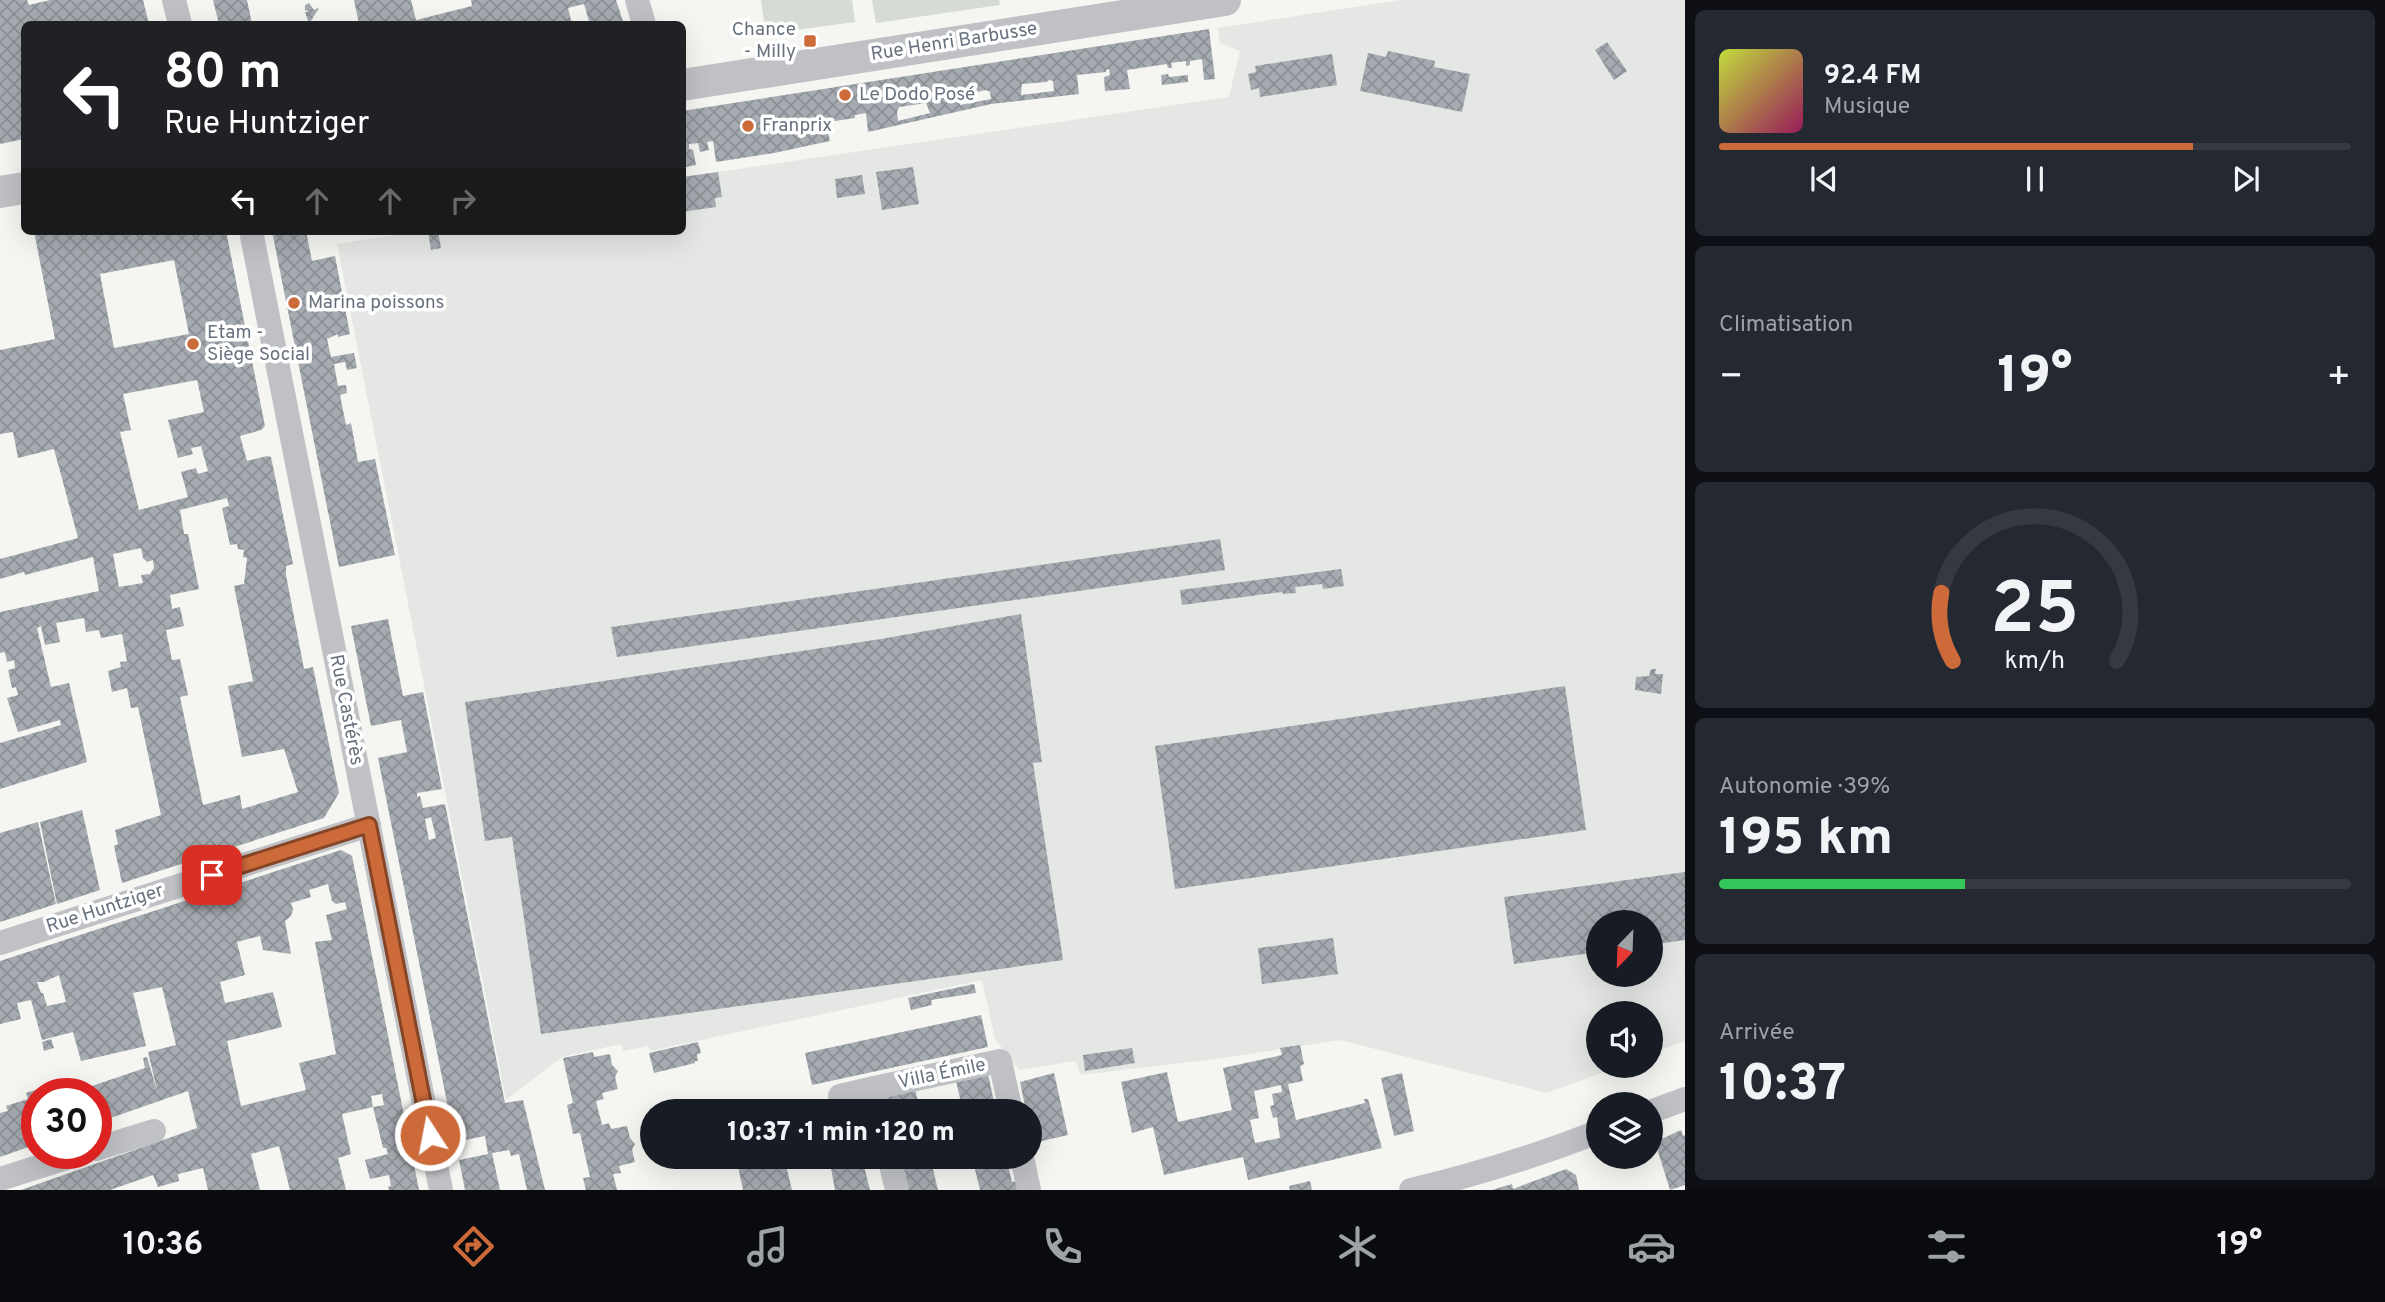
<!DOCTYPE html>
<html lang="fr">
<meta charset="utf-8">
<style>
body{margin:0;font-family:Overpass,sans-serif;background:#242831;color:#f1f3f6;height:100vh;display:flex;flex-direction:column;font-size:26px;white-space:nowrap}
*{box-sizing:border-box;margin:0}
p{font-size:23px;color:#9ea1a6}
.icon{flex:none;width:38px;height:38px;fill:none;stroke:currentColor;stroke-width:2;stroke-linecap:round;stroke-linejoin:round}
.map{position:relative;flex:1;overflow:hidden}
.drawer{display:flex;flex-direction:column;gap:10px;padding:10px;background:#0d0f14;width:700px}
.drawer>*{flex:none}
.top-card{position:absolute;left:21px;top:21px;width:665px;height:214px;border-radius:10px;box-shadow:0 7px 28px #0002;background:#202124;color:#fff;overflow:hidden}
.needle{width:46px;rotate:203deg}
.tools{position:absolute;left:1586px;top:910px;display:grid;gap:14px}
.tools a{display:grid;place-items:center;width:77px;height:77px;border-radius:50%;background:#171b24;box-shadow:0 7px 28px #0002;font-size:35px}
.speed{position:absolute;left:21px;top:1078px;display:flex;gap:14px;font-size:35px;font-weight:700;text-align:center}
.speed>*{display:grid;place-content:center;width:91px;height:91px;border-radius:50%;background:#171b24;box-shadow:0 7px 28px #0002;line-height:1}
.speed .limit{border:10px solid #d22;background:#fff;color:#111}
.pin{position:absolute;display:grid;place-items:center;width:60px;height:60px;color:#fff;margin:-30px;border-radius:14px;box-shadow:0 4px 10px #0006}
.me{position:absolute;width:77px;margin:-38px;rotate:349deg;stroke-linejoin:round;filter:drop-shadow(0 0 5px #0008)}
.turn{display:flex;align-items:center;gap:24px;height:147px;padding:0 28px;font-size:32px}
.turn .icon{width:91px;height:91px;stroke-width:2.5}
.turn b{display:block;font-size:49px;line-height:60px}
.lanes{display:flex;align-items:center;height:66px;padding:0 28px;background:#0003;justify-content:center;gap:35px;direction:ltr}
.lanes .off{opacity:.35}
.big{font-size:52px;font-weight:800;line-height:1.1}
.drawer .card{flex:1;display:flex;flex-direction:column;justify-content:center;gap:10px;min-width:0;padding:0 24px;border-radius:10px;background:#242831}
.drawer .dial{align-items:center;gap:0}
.dial svg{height:182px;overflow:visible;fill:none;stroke:#363941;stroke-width:7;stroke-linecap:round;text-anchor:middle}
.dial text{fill:#f1f3f6;stroke:none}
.song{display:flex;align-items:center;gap:21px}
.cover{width:84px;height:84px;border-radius:10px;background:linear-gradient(135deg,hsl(70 70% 55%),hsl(330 70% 35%))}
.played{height:7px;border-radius:4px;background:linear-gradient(90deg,#cd6a3a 75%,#363941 75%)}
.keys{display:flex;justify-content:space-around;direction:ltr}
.heat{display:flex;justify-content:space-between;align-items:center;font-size:38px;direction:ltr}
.charge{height:10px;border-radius:5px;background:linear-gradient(90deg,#34c759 39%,#363941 0)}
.trip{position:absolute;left:640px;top:1099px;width:402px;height:70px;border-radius:35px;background:#171b24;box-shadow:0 7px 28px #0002;font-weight:800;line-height:70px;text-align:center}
.tabs{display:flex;height:112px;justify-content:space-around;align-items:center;background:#090b0e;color:#9ea1a6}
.tabs .icon{width:49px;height:49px}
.tabs .current{color:#cd6a3a}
.tabs b{font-size:32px;color:#f1f3f6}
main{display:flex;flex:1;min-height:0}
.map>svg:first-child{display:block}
.built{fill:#e5e7e5;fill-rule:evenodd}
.pitch{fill:#d6dbd4}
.building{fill:url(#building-cross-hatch);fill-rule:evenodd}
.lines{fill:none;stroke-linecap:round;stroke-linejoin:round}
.minor{stroke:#bfc1c5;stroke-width:24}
.tertiary{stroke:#bfc1c5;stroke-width:32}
.route-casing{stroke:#854526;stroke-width:18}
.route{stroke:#cd6a3a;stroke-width:12}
.poi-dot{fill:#cd6a3a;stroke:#fff;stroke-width:2.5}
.labels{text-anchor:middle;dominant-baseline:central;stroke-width:7;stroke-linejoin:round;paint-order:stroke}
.poi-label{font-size:19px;fill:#68727f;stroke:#fff;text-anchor:start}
.street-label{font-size:19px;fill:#68727f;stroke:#fff}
</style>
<main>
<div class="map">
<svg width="1685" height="1190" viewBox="0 0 1685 1190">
<defs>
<pattern id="building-cross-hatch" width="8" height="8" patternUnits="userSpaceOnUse" patternTransform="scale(1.75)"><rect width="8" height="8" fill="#a6abb1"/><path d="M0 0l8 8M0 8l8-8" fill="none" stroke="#8b9095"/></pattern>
</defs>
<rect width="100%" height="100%" fill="#f5f5f2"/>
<path class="built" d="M1400 0H1685V1041L1650 1054V1013H1598V1066H1620L1547 1093 1340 1040 1216 1059 1080 1075 1076 1061 1019 1070 995 1039 982 980 650 1051 648 1046 623 1051 621 1044 562 1057 506 1100 337 244 419 231H682L683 177 1229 97 1240 51 1220 43 1218 28ZM1598 922H1650V975H1598Z"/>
<g class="pitch">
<path d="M761 0H852L855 22 766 34Z"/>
<path d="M872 0H999L1000 5 876 23Z"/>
</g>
<g class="building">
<path d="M0 0H27L29 5 50 0H143L149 24H24V139L0 144Z"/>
<path d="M213 0H247L252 24H219Z"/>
<path d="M354 0H411L416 20 472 6 471 0H616L624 24H579L589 21 584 4 568 8 572 24H359Z"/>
<path d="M309 3 314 10 319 8 309 24 305 12H309L305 10V5Z"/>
<path d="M1209 29 1215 79 1204 80 1202 59 1190 61V65L1186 66V61L1171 63 1172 68H1168L1167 64 1127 70 1130 89 1105 91 1104 77 1110 75 1109 69 1106 70V72L1077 75 1079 94 991 104 868 132 866 113 855 115V118L809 125 811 135 828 132 830 141 774 153 716 162 713 141 707 142 709 150 700 152 698 143 689 144V149L693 150 696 165 686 167 682 145V111ZM1049 80 1053 81 1054 91 1021 95 1022 84 1046 82ZM986 90 990 92 991 99 960 105 958 96 964 93V95ZM926 103 930 113 898 121 897 112 899 107Z"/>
<path d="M1607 42 1627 71 1614 80 1595 50Z"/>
<path d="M1388 51 1435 61 1434 67 1470 74 1462 112 1360 91 1368 53 1386 57Z"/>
<path d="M1332 54 1337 85 1260 97 1259 88 1251 90 1248 74 1256 72 1255 66Z"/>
<path d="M1168 74 1169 77 1188 75V82L1162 85 1161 75Z"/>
<path d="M913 167 919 204 882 210 876 172Z"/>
<path d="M718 172 722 197 715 198 716 207 682 212V177Z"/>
<path d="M862 175 865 194 837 198 835 179Z"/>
<path d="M34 231H226L265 426 261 430 240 436 247 461 267 456 271 457 293 564 286 566V575L304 669 313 667 339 793 324 818 122 883 114 846 118 844 115 830 161 815 138 707 131 708 127 688 112 692 108 671 121 667 120 662 127 661 122 634 101 638 99 630 86 632 84 618 56 623 60 642 45 645 41 626 37 628 51 687 69 683 87 762 0 789V743L61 725 60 720 18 732 7 698 18 695 16 687 12 688 8 670 15 668 14 660 7 662 5 652 0 653V612L99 591 93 557 25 575 24 572 0 579V559L78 538 54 449 18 458 13 432 0 434V350L55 339ZM174 260 189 334 114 348 100 274ZM197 380 204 412 168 420 178 458 193 454 191 448 201 446 208 471 198 474 196 468 181 472 188 497 139 510 120 432 131 430 123 394ZM227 498 229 506 222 508 230 545 237 544 238 549 244 550 243 557 247 558 244 584 234 586 253 681 228 686 242 757 284 749 298 792 242 809 240 795 203 805 180 697 188 695 180 659 172 660 166 630 184 626 180 607 172 609 170 595 199 589 188 534H184L180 510ZM141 548 143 558 147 562 153 560 154 568 150 574 141 575 143 583 119 587 113 554Z"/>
<path d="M272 231H306L312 261 335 256 350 334 338 337V334L327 339 331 357 354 353 357 368 347 370 345 362 334 364 338 386 346 385 347 393 340 395 346 425 351 423 358 462 375 459 395 555 339 567Z"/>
<path d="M434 231H438L441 248 431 250 428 232Z"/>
<path d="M1220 539 1225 570 617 657 611 627Z"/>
<path d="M1341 569 1344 586 1323 589 1322 584 1295 587 1296 593 1283 594 1282 592 1182 605 1180 590Z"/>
<path d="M1021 614 1042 762 1033 763 1063 960 541 1034 512 837 485 841 465 702 881 639Z"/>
<path d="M388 619 403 696 423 692 442 789 417 793V797L420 796 423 808 445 804 505 1103 523 1100 545 1190H527L519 1154 511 1156 509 1150 492 1153 500 1190H465L459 1160 488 1154 485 1136 455 1142 378 758 407 752 401 720 371 726 351 626ZM431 817 436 838 429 840 425 819Z"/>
<path d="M1651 669H1656L1655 674H1663L1661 694 1635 690 1636 677 1649 676Z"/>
<path d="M1565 686 1586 830 1175 889 1155 746Z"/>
<path d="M82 810 100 890 57 904 40 822Z"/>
<path d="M38 822 56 904 0 922V833Z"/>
<path d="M341 850 352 856 419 1190H389L388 1187 391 1186 389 1175 370 1179 365 1160 388 1154 386 1148H383L373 1107 384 1105 382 1094 371 1096 373 1107 342 1114 351 1154 338 1158 346 1190H290L279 1146 251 1154 260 1190H208L203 1168 178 1174 179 1181 158 1187 153 1175 110 1190H21L197 1128 188 1091 96 1123V1094H37V1144L0 1157V1113L8 1111 6 1106 28 1099 26 1093 65 1080 66 1083 73 1081 78 1083 80 1090 145 1068 143 1058 147 1057 158 1094 148 1052 176 1045 162 987 133 993 146 1046 81 1061 73 1032 42 1040 31 1000 17 1003 21 1019 0 1024V961ZM328 884 332 901 336 904 345 902 347 909 326 915 332 940 315 942 336 1054 299 1063 306 1090 241 1106 227 1041 282 1027 273 992 225 1003 220 982 245 975 237 942 260 936 263 950 291 954 285 921 291 916 293 909 291 903 311 897 309 890ZM59 975 66 1002 47 1006 43 993H41L37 982H44Z"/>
<path d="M1685 872V940L1650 945V922H1598V952L1514 964 1504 897Z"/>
<path d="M1333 938 1338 974 1262 984 1258 948Z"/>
<path d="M974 984 976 993 931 1000 932 1005 911 1010 908 998Z"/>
<path d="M981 1015 988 1047 812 1085 805 1053Z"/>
<path d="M51 1039 54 1048 44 1051 42 1042Z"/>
<path d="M698 1042 701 1053 697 1054 698 1061H695V1063L654 1073 649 1053Z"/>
<path d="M1300 1045 1304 1064 1300 1066 1303 1081 1288 1084 1296 1120 1365 1103 1364 1099H1368L1382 1148 1248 1180 1243 1157 1164 1175 1153 1127 1132 1133 1121 1082 1167 1072 1178 1122 1232 1110 1223 1068 1282 1055 1280 1048ZM1281 1085 1282 1092 1272 1094 1274 1105 1270 1106 1273 1118 1277 1117 1280 1138 1255 1143 1250 1120 1259 1118 1254 1091Z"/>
<path d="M1132 1048 1135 1063 1085 1071 1083 1055Z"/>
<path d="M593 1052 594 1057 610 1054 612 1065 618 1071 615 1077 618 1089 602 1093 604 1099 596 1101 602 1125 609 1123 611 1129 627 1126 630 1138 635 1144 632 1150 635 1162 619 1166 621 1173 613 1174 617 1190H586L583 1178 590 1177 580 1133 573 1134 567 1105 573 1103 563 1058Z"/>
<path d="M1054 1073 1068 1135 1033 1143 1031 1131V1111H1026L1020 1082Z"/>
<path d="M1402 1073 1414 1131 1394 1136 1381 1078Z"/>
<path d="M988 1074 996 1111H963L956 1081Z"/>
<path d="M915 1089 920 1111H887L883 1097Z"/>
<path d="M850 1104 852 1111H821V1110Z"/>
<path d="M1681 1130 1683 1136 1685 1135V1185L1670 1190 1655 1142Z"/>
<path d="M736 1157H784L792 1190H743Z"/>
<path d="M897 1157H930L938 1190H904Z"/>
<path d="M972 1157H1006L1012 1182 1017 1181 1019 1190H980Z"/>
<path d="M863 1162 870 1190H835L831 1168Z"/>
<path d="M1566 1169 1576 1175 1579 1190H1492L1512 1184 1513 1189Z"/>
<path d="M1310 1181 1312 1190H1290L1289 1186Z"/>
</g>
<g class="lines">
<g class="minor">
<path d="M174 0 180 24"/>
<path d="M637 0 644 24"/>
<path d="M251 231 441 1190"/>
<path d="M0 943 369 825"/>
<path d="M840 1096 874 1088"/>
<path d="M879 1111 874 1088 1000 1061 1011 1111"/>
<path d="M1650 1112 1685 1099"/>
<path d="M96 1149 154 1131"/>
<path d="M889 1157 897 1190"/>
<path d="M1022 1157 1029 1190"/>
<path d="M0 1179 82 1153"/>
<path d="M1411 1190C1475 1175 1536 1156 1598 1132"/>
</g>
<g class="tertiary">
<path d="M682 85 1225 0"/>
<path d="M0 192 24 188"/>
</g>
</g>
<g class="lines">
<g class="route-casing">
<path id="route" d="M212 875 369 825 430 1135"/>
</g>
<use href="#route" class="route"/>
</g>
<g class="poi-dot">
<rect x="803" y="34" width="14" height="14" rx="3.5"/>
<circle cx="845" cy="95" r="7"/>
<circle cx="748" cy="126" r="7"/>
<circle cx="294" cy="303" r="7"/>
<circle cx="193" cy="344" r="7"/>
</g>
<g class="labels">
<g class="poi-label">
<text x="796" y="30" text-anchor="end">Chance<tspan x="796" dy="22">- Milly</tspan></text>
<text x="859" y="95">Le Dodo Posé</text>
<text x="762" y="126">Franprix</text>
<text x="308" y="303">Marina poissons</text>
<text x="207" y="333">Etam -<tspan x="207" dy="22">Siège Social</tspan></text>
</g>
<g class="street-label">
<text transform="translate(954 42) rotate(-9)">Rue Henri Barbusse</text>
<text transform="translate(346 710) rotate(79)">Rue Castérès</text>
<text transform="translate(105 909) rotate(-18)">Rue Huntziger</text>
<text transform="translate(942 1074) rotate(-12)">Villa Émile</text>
</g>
</g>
</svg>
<div class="tools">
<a><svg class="needle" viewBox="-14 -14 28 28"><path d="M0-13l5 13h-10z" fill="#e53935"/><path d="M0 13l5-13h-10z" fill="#9ea1a6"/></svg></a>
<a><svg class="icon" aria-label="sound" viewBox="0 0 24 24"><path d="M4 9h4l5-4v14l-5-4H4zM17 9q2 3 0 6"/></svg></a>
<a><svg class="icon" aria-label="layers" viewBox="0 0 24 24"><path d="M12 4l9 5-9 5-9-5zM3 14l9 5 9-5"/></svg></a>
</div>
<div class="speed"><div class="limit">30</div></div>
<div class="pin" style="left:212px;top:875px;background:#d93025"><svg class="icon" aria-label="arrive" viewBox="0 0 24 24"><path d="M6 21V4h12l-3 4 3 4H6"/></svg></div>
<svg class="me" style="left:430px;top:1135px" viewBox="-20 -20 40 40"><circle r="17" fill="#cd6a3a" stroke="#fff" stroke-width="3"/><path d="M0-11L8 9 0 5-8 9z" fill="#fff"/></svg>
<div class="trip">10:37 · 1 min · 120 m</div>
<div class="top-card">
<div class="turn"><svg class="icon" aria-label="left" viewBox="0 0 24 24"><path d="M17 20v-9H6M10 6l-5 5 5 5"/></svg><div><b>80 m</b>Rue Huntziger</div></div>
<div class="lanes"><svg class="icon" aria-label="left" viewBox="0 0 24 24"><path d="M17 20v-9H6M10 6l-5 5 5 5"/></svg><svg class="icon off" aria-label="ahead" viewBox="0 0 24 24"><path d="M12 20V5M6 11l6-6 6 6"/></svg><svg class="icon off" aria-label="ahead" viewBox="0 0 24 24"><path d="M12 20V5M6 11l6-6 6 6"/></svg><svg class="icon off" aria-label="right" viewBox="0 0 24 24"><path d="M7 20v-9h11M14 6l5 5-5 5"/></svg></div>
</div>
</div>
<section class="drawer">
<div class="card">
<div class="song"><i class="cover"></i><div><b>92.4 FM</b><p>Musique</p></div></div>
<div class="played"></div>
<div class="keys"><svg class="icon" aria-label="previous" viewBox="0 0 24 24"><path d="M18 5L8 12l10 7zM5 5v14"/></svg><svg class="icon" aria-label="pause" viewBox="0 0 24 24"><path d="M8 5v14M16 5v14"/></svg><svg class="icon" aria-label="next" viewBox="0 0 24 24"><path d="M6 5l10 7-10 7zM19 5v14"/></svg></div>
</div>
<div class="card"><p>Climatisation</p>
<div class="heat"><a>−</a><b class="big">19°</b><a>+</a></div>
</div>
<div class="card dial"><svg viewBox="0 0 100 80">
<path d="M14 69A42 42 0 1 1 86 69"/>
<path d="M14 69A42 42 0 0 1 9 39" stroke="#cd6a3a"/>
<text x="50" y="56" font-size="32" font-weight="700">25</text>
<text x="50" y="72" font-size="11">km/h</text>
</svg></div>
<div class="card"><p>Autonomie · 39%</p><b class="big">195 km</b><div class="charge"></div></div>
<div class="card"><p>Arrivée</p><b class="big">10:37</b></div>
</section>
</main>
<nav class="tabs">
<b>10:36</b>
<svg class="icon current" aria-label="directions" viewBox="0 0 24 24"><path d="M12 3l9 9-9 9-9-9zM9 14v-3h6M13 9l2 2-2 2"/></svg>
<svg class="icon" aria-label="music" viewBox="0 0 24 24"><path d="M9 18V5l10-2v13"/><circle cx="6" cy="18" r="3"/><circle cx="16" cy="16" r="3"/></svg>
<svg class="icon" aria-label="phone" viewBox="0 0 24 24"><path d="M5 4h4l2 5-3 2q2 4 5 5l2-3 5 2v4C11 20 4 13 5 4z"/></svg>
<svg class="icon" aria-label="climate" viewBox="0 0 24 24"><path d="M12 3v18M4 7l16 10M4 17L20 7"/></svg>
<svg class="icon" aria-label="car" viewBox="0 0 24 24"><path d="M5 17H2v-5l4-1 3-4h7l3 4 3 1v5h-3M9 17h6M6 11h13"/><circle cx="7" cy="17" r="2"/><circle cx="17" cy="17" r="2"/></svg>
<svg class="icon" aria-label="filters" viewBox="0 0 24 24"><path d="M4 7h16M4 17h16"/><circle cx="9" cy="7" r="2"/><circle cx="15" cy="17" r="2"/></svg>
<b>19°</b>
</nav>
